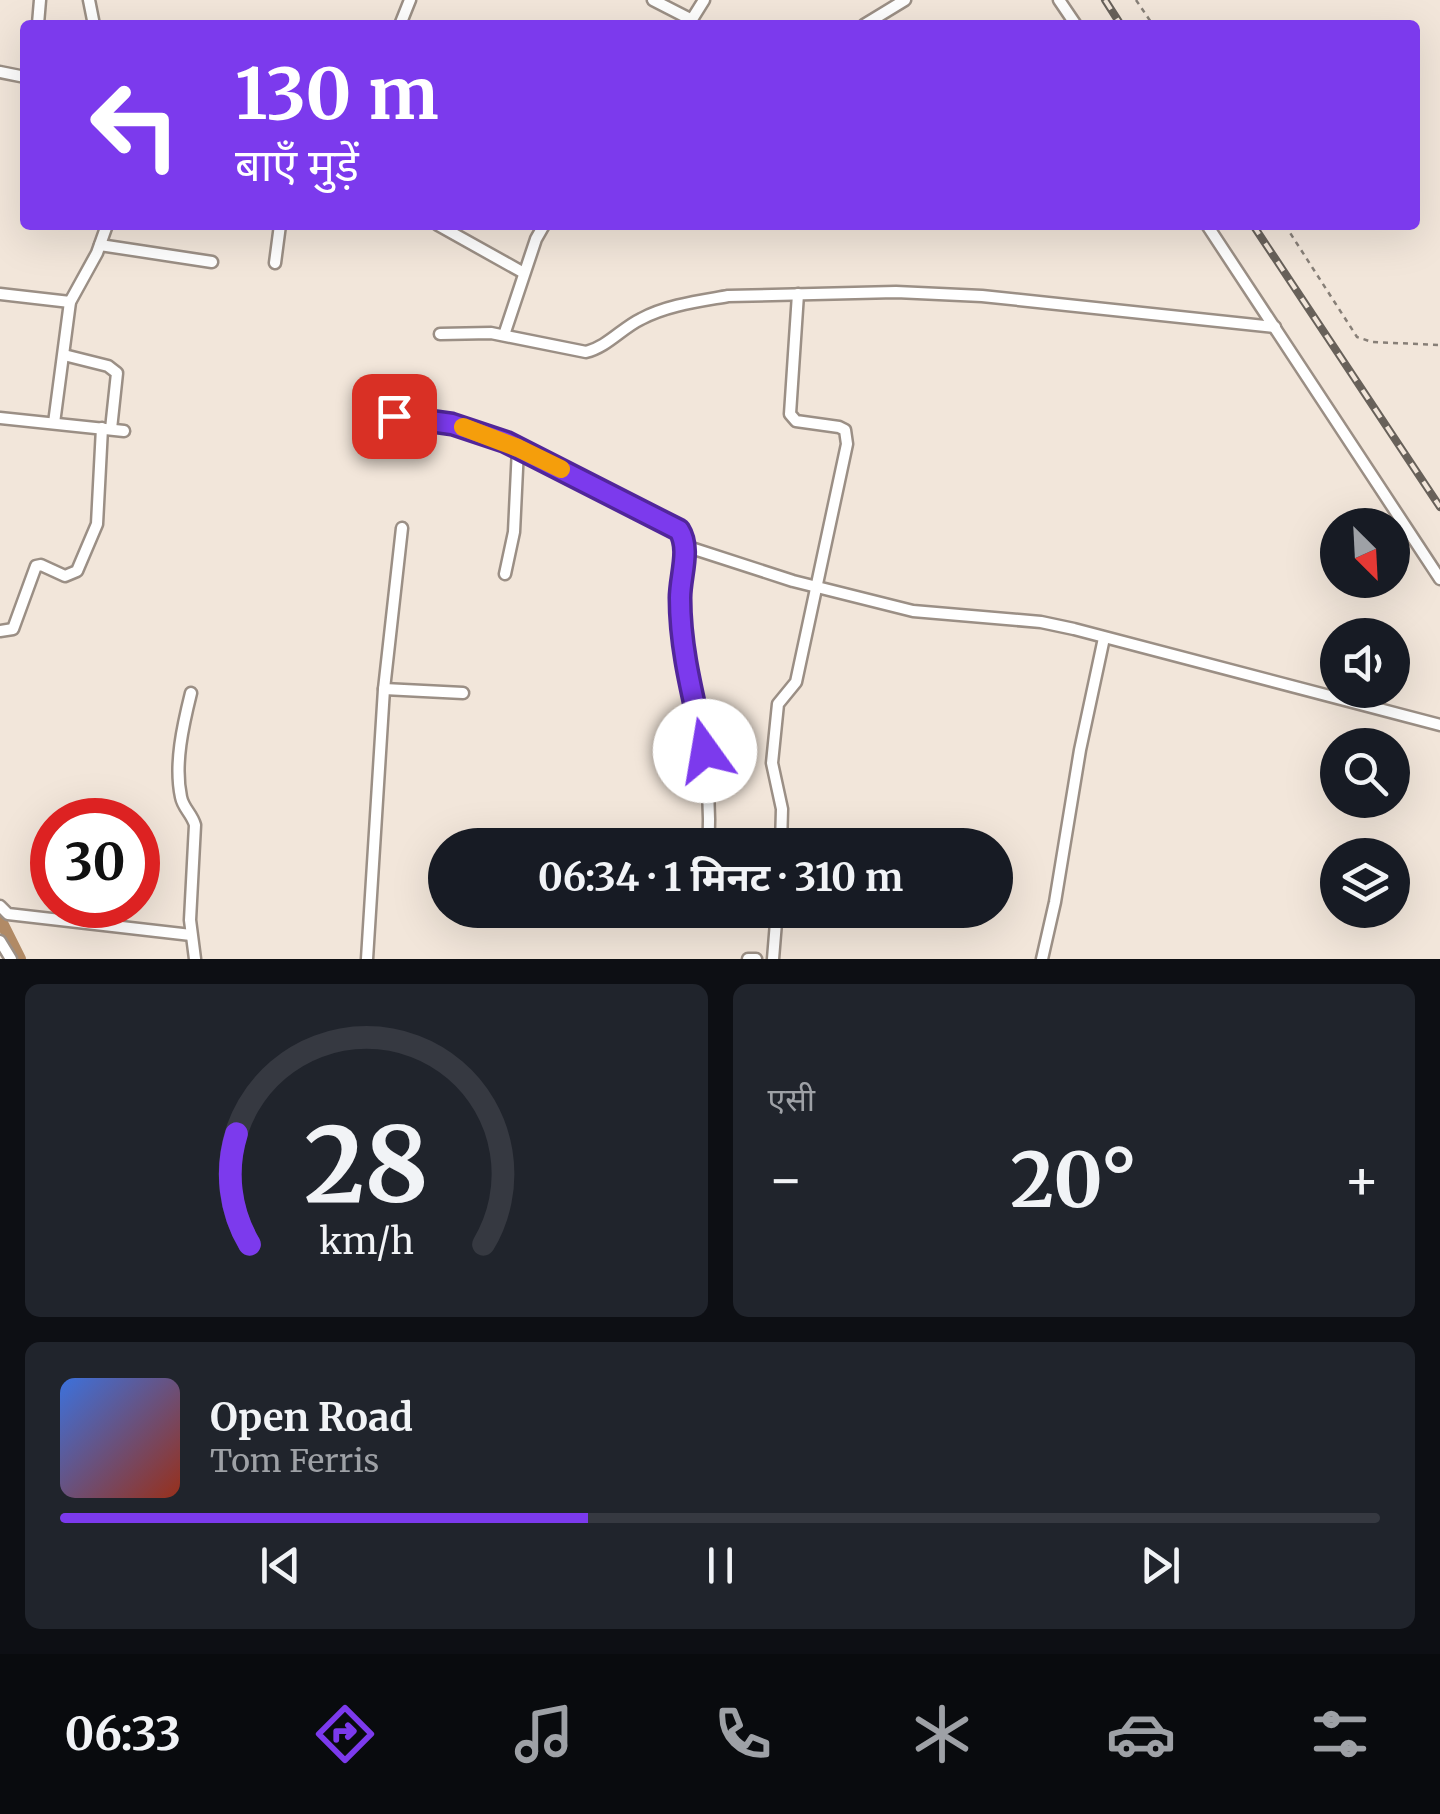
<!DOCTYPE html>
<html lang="hi">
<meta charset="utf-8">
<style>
body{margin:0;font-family:Merriweather,"Noto Sans Devanagari",serif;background:#20242c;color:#f1f3f6;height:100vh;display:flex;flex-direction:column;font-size:38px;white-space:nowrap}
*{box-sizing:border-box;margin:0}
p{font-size:32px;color:#9ea1a6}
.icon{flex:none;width:55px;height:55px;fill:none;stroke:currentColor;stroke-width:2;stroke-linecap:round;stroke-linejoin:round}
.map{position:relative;height:959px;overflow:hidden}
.details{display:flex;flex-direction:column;gap:25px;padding:25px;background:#0d0f14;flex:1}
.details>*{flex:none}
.guide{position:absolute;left:20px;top:20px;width:1400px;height:210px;border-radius:10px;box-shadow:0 10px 40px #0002;background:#7c3aed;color:#fff;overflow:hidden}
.needle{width:65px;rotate:156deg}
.fabs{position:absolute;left:1320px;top:508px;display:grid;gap:20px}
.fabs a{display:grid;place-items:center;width:90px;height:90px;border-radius:50%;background:#171b24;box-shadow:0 10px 40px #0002;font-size:50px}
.speed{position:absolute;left:30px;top:798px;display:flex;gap:20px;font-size:50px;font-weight:700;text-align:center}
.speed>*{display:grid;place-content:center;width:130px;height:130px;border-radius:50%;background:#171b24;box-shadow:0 10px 40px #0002;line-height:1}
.speed .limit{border:15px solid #d22;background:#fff;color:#111}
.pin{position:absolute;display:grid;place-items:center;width:85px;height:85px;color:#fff;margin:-42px;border-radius:20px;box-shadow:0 5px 15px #0006}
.me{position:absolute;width:110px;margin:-55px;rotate:347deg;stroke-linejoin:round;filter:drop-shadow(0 0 8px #0008)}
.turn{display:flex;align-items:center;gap:35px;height:210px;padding:0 50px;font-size:45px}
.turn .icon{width:130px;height:130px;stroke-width:2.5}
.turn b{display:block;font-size:70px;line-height:85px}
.big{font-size:75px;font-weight:700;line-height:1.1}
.details .widget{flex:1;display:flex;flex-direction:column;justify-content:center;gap:15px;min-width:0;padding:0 35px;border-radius:15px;background:#20242c}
.details .dial{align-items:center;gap:0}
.dial svg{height:260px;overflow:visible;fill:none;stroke:#363941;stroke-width:7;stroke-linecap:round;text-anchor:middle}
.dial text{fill:#f1f3f6;stroke:none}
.song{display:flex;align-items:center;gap:30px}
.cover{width:120px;height:120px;border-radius:15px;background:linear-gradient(135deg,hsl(220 70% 55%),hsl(10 70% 35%))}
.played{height:10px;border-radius:5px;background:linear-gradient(90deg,#7c3aed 40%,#363941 40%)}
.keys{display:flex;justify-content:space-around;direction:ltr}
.heat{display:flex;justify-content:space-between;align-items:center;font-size:55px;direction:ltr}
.details .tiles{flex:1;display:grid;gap:25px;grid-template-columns:1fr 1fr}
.widget:last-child{grid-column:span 2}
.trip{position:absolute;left:428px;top:828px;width:585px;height:100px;border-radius:50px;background:#171b24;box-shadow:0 10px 40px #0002;font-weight:700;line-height:100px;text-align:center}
.tab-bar{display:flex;height:160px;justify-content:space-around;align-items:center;background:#090b0e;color:#9ea1a6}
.tab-bar .icon{width:70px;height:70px}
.tab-bar .active{color:#7c3aed}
.tab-bar b{font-size:45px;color:#f1f3f6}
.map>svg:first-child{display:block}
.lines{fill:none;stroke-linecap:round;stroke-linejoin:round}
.canal{stroke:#b18a65;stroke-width:12}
.street-casing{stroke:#9b8f85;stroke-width:15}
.path{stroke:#877f77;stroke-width:2.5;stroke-dasharray:5 5;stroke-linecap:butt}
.street{stroke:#fff;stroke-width:10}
.rail-casing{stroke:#68615a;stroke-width:8}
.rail{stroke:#f2e6da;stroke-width:4;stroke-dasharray:11;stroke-linecap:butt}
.route-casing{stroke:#51269a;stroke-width:25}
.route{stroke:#7c3aed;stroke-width:18}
.slow{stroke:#f59e0b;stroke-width:18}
</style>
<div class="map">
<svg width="1440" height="959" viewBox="0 0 1440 959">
<rect width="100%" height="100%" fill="#f2e6da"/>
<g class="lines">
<path class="canal" d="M0 919 20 959"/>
<g class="street-casing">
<g id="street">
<path d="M89 0 94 25"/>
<path d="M653 0 692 20"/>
<path d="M1059 0 1076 25"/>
<path d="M38 24 40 0"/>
<path d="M689 24 704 0"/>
<path d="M400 25 410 0"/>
<path d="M864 25 905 0"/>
<path d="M0 72 25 77"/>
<path d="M438 225 524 273"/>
<path d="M1207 225 1440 579"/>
<path d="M100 245 212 262"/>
<path d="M275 263 280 225"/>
<path d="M0 294 70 302"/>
<path d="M440 334 491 333 586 352C607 347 622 328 641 319 667 305 700 301 728 296L896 292 982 296 1275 327"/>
<path d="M504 335 536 239 544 225"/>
<path d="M64 355 108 366 117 373 111 429"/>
<path d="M366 415 421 418 478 432 535 455 675 527 682 533 685 546 793 581 913 611 1041 622 1074 629 1440 725"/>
<path d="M0 418 124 431"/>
<path d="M54 423 70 302 97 253 107 225"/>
<path d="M685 546C680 582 678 618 683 654 693 724 714 771 708 845"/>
<path d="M505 574 514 532 518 448"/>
<path d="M0 631 13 629 36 566 41 565 65 576 77 571 97 524 102 428"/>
<path d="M384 689 463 693"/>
<path d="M191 693C183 725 174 764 181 797 183 808 192 814 195 825L190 920 195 959"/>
<path d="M781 845 782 809 772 763 778 704 796 682 847 444 845 430 839 427 796 421 790 414 798 294"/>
<path d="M0 906 8 914 191 935"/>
<path d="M0 941 11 959"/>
<path d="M367 959 384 689 402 528"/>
<path d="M748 959H756"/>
<path d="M773 959 777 910"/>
<path d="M1042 959 1055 902 1080 750 1104 638"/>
</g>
</g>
<g class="path">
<path d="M1136 0 1153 25"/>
<path d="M1285 225 1357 337 1372 342 1440 345"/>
</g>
<use href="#street" class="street"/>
<g class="rail-casing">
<g id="rail">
<path d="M1105 0 1121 25"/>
<path d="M1253 225 1440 507"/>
</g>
</g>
<use href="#rail" class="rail"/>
</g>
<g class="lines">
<g class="route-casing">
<path id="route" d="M394 416 452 424 506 442 679 530C691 549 680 576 680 598 680 651 694 700 705 751"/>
</g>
<use href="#route" class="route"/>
<path class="slow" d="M463 427 518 448 561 469"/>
</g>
</svg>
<div class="fabs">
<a><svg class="needle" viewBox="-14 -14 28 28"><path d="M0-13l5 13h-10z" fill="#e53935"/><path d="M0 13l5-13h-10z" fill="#9ea1a6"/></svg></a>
<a><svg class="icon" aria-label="sound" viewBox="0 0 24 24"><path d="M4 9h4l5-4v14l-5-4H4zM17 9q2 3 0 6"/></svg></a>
<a><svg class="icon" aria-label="search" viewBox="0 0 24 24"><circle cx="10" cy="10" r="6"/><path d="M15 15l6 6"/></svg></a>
<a><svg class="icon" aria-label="layers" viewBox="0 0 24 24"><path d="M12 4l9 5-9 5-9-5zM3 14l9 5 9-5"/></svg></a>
</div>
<div class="speed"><div class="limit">30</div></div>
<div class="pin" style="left:394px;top:416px;background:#d93025"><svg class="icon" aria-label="arrive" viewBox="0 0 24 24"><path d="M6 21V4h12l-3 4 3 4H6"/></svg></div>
<svg class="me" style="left:705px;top:751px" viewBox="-20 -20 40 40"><circle r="19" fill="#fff"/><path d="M0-13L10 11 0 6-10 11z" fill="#7c3aed"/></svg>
<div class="trip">06:34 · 1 मिनट · 310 m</div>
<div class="guide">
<div class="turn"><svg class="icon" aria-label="left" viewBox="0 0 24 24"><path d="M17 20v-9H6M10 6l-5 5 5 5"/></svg><div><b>130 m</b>बाएँ मुड़ें</div></div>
</div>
</div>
<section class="details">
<div class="tiles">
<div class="widget dial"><svg viewBox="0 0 100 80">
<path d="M14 69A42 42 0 1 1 86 69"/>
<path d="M14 69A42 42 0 0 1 10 35" stroke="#7c3aed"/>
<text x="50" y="56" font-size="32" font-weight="700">28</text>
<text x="50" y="72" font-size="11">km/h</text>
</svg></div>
<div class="widget"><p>एसी</p>
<div class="heat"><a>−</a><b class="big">20°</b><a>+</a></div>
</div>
<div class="widget">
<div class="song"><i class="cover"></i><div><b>Open Road</b><p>Tom Ferris</p></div></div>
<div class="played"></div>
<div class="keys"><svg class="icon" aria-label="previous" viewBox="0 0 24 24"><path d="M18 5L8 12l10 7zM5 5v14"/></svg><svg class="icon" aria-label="pause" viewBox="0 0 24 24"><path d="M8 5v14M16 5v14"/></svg><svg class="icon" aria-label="next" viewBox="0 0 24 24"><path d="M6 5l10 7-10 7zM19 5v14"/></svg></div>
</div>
</div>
</section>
<nav class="tab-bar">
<b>06:33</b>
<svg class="icon active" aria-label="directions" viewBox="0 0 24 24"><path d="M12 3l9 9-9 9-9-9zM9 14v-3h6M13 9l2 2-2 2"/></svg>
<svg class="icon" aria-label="music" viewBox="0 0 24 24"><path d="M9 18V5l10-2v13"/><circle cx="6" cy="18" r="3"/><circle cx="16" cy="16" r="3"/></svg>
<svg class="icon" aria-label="phone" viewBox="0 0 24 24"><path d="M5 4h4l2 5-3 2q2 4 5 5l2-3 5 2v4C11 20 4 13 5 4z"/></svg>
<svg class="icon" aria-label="climate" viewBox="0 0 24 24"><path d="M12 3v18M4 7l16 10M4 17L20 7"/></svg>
<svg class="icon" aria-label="car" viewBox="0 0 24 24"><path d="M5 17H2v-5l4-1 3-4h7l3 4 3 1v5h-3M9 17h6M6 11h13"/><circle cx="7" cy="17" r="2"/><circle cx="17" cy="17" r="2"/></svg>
<svg class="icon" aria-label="filters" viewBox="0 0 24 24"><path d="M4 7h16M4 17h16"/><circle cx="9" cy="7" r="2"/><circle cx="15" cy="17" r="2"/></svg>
</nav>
